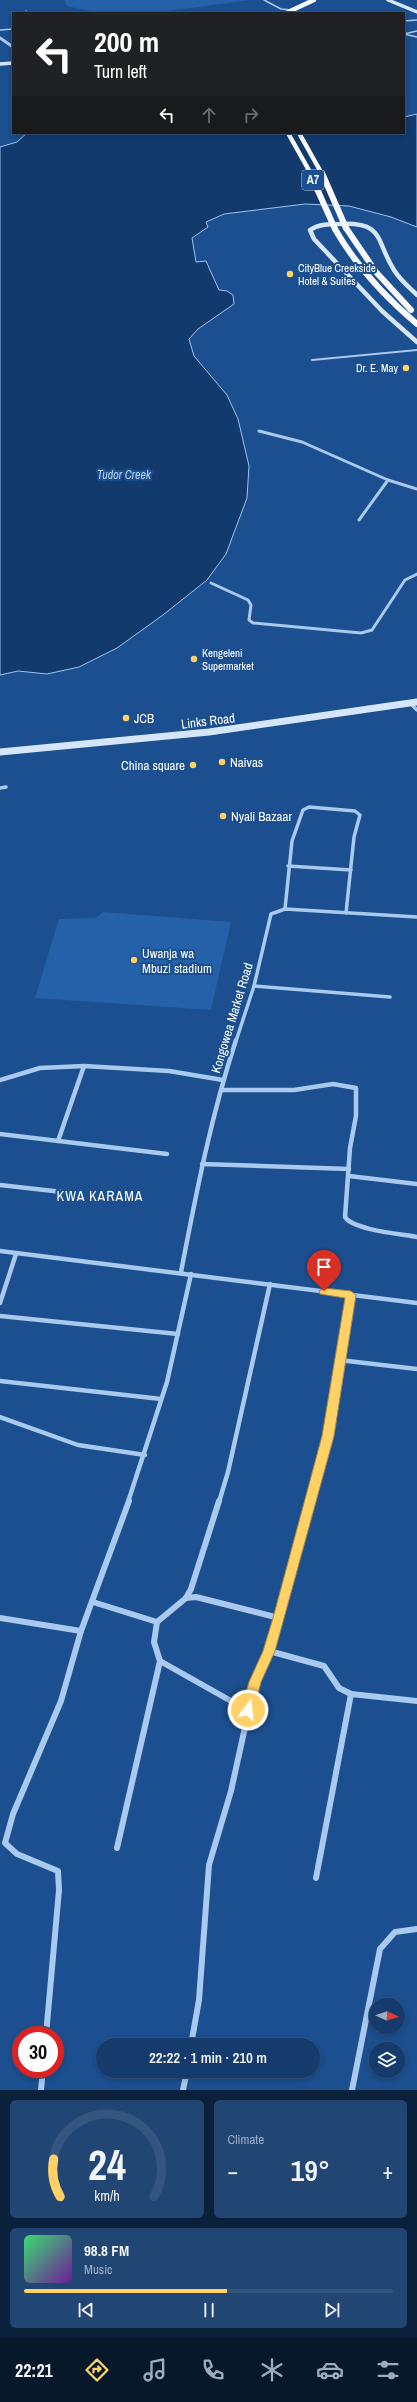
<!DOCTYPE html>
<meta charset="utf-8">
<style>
body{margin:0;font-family:"Archivo Narrow",sans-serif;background:#214673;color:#f1f3f6;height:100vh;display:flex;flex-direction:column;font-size:15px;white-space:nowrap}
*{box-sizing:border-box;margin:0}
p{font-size:13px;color:#9dadc1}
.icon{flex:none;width:22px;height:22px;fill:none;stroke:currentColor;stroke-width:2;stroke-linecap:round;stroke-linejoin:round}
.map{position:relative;height:2090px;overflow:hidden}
.details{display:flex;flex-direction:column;gap:10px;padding:10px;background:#0b203b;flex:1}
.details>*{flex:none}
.hud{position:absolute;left:12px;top:12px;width:393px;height:122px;border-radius:0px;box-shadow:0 2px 6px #0003,0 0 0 1px #33557e;background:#202124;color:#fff;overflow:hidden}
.needle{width:26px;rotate:94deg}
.tools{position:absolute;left:369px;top:1998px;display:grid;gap:8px}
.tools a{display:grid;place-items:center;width:36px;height:36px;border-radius:50%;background:#143b6b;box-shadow:0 2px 6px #0003,0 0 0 1px #33557e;font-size:20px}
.speed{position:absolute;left:12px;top:2026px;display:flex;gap:8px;font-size:20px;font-weight:700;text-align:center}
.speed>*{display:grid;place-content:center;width:52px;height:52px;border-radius:50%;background:#143b6b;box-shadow:0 2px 6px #0003,0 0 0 1px #33557e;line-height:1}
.speed .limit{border:6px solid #d22;background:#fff;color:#111}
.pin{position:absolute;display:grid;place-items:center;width:34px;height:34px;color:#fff;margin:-41px -17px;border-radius:50% 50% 50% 0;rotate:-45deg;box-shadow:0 0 4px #0007}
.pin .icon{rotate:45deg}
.me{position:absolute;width:44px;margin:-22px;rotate:15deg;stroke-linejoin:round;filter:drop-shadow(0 0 3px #0008)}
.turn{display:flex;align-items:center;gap:14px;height:84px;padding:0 16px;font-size:18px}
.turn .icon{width:52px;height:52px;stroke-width:2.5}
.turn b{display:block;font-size:28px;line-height:34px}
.lanes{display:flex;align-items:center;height:38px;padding:0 16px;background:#0003;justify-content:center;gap:20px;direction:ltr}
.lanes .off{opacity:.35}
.big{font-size:30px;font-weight:600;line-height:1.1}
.details .tile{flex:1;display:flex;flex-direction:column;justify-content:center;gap:6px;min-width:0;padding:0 14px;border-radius:6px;background:#214673}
.details .dial{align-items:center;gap:0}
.dial svg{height:104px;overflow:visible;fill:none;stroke:#33557e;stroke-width:7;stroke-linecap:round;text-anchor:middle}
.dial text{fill:#f1f3f6;stroke:none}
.song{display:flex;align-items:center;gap:12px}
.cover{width:48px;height:48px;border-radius:6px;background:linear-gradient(135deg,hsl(140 70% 55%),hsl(280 70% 35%))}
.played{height:4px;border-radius:2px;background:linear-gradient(90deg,#ffd166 55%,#33557e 55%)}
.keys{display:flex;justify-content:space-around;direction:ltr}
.heat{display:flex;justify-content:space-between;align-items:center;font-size:22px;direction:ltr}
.details .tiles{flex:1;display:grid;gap:10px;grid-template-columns:1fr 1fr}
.tile:last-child{grid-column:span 2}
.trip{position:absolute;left:96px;top:2038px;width:224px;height:40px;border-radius:20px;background:#143b6b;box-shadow:0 2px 6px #0003,0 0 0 1px #33557e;font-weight:600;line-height:40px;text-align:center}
.tabs{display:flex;height:64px;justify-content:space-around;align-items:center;background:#08182b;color:#9dadc1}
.tabs .icon{width:28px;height:28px}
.tabs .current{color:#ffd166}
.tabs b{font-size:18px;color:#f1f3f6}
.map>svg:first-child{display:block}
.green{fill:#2461a8}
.water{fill:#123a6d;stroke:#9cc4f0}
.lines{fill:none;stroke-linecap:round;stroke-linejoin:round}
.minor-far5{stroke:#a9c9ee;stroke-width:1.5}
.minor-far4{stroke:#a9c9ee;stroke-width:2}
.minor-far3{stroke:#a9c9ee;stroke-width:3}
.minor-far2{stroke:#a9c9ee;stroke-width:3.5}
.minor-far1{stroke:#a9c9ee;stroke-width:4.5}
.minor{stroke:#a9c9ee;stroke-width:6}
.tertiary{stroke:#a9c9ee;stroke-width:3}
.secondary-far2{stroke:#d6e6fa;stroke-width:3.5}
.secondary-far1{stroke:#d6e6fa;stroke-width:4.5}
.secondary{stroke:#d6e6fa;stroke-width:7}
.trunk-far1{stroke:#f8faff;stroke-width:4.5}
.trunk{stroke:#f8faff;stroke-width:6}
.trunk-bridge-far1{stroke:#f8faff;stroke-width:4.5}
.trunk-bridge{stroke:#f8faff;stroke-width:6}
.route{fill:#ffd166;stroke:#a68842}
.poi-dot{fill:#ffd166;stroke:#1b4f8f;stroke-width:1.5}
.labels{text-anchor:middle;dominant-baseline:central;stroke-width:4;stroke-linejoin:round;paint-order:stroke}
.far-poi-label{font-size:11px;fill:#fff;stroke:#1b4f8f;text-anchor:start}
.shield{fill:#1b4f8f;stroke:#bbcadd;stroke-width:1}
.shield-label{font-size:12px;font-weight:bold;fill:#fff}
.far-water-label{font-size:12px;font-style:italic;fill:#b5d3f5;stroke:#1b4f8f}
.poi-label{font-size:13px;fill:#fff;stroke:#1b4f8f;text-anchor:start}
.street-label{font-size:13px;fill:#fff;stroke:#1b4f8f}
.neighbourhood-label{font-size:14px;letter-spacing:1px;fill:#fff;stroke:#1b4f8f}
</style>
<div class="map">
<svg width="417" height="2090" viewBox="0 0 417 2090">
<rect width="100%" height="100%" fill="#1b4f8f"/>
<g class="green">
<path d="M64 0H251C191 7 126 22 67 6Z"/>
<path d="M103 912 231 922 211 1010 35 998 59 919 96 918Z"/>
</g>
<path class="water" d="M417 114V227L391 217 349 206 305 204 224 214 206 222 208 227 192 238 196 262 206 261 219 290 227 291 233 295 234 304 198 329 189 339 194 356 227 395 238 419 249 466 247 498 226 554 207 580 163 615 117 648 79 667 47 674 18 671 0 675V147L17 142 27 133H404V117Z"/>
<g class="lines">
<g class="minor-far5">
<path d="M264 0 281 9 293 10"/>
<path d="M26 11 28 13"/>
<path d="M404 21 417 20"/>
<path d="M0 30 13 29"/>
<path d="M417 31 404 34 417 37"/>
</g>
<path class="minor-far4" d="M312 360 417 350"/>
<g class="minor-far3">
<path d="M259 431 302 442 388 480 417 489"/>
<path d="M359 520 388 480"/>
<path d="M211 583 248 600 251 605 249 620 253 623 361 633 372 630 405 580 417 574"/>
</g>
<g class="minor-far2">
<path d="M410 703 417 710"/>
<path d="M0 788 6 787"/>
<path d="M288 866 351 870"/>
<path d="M285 909 292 841 303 810 309 807 355 811 360 815 354 837 346 913"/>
<path d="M254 986 390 997"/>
<path d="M236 1041 254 986 271 914 285 909 417 917"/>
</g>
<g class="minor-far1">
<path d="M0 1080 40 1068 84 1066"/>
<path d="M222 1090H294L333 1084 356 1088V1116L350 1148 345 1217C353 1230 401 1234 417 1237"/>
<path d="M0 1134 167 1154"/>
<path d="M58 1141 84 1066 169 1071 223 1080"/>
<path d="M202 1164 349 1169"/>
<path d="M349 1176 417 1184"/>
<path d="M0 1185 80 1194"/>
<path d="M0 1251 417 1303"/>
<path d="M181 1272C196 1194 211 1116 236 1040"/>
<path d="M0 1303 16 1254"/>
<path d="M0 1316 178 1334"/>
<path d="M339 1360 417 1369"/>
<path d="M0 1381 161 1399"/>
<path d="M0 1417 78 1445 145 1455"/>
<path d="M128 1502 167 1382 191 1274"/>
<path d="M219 1502 228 1472 270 1284"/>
<path d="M310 1502 328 1435 351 1295"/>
</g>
<g class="minor">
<path d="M186 1598 196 1597 279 1618"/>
<path d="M93 1602 157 1622"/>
<path d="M0 1618 81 1631"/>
<path d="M269 1651 324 1666 339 1688 351 1694 417 1701"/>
<path d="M160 1661 247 1710"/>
<path d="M117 1848 160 1661 154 1642 157 1622 186 1598 191 1589 219 1501"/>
<path d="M316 1878 351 1694"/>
<path d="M46 2035 59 1890 58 1871 17 1854 5 1843 13 1814 61 1701 81 1631 129 1501"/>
<path d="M191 2045 199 2000 209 1865 231 1791 255 1682 269 1651 310 1501"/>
<path d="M41 2090 43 2069"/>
<path d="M183 2090 187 2071"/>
<path d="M352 2090 380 1949 395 1932 417 1929"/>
</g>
<path class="tertiary" d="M0 38 13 47"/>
<g class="secondary-far2">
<path d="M388 0 417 12"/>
<path d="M0 64 13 63"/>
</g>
<path class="secondary-far1" d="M417 295C409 287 400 280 394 270 375 240 385 222 340 224 330 224 319 224 310 230L314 239 382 311 417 342"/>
<path class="secondary" d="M0 752 209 732 417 702"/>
<path class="trunk-far1" d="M286 13 314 0"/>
<g class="trunk">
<path d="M346 228 376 272 411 310"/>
<path d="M335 229C356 266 384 296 417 324"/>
</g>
<g class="trunk-bridge-far1">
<path d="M288 133 311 174"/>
<path d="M299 133 322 174"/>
</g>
<g class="trunk-bridge">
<path d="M310 173 335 229"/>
<path d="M322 173 346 228"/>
</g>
</g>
<path class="route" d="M324 1288 351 1291 356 1295 334 1436 275 1651 261 1682 254 1710 252 1714 248 1716 243 1714 241 1710 249 1682 263 1651 273 1618 322 1436 345 1298 320 1294 319 1291Z"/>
<g class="poi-dot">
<circle cx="290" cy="274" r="4"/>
<circle cx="406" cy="368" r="4"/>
<circle cx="194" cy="659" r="4"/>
<circle cx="126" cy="718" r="4"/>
<circle cx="222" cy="762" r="4"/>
<circle cx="193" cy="765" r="4"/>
<circle cx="223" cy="816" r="4"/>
<circle cx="134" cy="960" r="4"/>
</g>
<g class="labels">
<g class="far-poi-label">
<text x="298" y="268">CityBlue Creekside<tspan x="298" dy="13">Hotel &amp; Suites</tspan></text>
<text x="398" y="368" text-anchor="end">Dr. E. May</text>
<text x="202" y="653">Kengeleni<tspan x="202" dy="13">Supermarket</tspan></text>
</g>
<rect class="shield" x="302" y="170" width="22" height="20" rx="3"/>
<g class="shield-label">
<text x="313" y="180">A7</text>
</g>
<g class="far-water-label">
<text x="124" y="475">Tudor Creek</text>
</g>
<g class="poi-label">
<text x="134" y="718">JCB</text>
<text x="230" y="762">Naivas</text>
<text x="185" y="765" text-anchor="end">China square</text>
<text x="231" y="816">Nyali Bazaar</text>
<text x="142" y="953">Uwanja wa<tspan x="142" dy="15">Mbuzi stadium</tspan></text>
</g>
<g class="street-label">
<text transform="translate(208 721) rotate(-7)">Links Road</text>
<text transform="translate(232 1018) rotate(-73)">Kongowea Market Road</text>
</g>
<g class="neighbourhood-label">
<text x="100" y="1196">KWA KARAMA</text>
</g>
</g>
</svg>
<div class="tools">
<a><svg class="needle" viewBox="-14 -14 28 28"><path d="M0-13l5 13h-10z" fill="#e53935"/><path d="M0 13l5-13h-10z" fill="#9dadc1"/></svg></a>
<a><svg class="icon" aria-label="layers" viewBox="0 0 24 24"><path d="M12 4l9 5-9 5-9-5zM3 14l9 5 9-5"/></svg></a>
</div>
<div class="speed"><div class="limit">30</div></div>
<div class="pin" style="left:324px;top:1291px;background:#d93025"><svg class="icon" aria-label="arrive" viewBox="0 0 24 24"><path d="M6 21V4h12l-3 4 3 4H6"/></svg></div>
<svg class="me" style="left:248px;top:1710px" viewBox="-20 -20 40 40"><circle r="17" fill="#ffd166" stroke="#fff" stroke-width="3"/><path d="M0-11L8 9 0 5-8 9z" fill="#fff"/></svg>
<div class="trip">22:22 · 1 min · 210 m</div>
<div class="hud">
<div class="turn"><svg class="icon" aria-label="left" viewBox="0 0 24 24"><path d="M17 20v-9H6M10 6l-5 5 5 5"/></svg><div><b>200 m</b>Turn left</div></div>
<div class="lanes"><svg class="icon" aria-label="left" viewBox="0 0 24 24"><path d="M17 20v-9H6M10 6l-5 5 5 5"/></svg><svg class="icon off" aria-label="ahead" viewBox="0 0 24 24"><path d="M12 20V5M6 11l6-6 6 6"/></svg><svg class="icon off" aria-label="right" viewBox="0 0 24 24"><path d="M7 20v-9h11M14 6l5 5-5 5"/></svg></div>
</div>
</div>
<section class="details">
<div class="tiles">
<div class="tile dial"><svg viewBox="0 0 100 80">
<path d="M14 69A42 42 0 1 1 86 69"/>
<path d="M14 69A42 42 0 0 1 9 40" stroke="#ffd166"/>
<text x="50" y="56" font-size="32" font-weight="700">24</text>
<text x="50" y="72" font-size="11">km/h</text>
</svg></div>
<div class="tile"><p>Climate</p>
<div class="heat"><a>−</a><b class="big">19°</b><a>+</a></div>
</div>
<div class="tile">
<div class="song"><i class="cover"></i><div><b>98.8 FM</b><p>Music</p></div></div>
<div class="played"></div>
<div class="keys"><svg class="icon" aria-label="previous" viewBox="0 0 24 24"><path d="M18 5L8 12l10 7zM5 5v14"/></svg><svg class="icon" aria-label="pause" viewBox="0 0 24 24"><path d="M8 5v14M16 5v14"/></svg><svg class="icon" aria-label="next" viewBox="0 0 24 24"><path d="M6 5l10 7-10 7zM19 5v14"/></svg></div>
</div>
</div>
</section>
<nav class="tabs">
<b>22:21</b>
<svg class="icon current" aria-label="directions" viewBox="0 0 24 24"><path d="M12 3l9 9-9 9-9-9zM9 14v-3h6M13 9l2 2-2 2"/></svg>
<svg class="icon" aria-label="music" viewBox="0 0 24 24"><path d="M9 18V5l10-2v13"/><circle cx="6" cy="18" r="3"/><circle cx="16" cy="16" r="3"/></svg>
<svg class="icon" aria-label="phone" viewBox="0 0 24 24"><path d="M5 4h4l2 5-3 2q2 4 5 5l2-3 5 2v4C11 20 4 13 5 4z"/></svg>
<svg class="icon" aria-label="climate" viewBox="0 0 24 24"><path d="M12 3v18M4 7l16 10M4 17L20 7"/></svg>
<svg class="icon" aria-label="car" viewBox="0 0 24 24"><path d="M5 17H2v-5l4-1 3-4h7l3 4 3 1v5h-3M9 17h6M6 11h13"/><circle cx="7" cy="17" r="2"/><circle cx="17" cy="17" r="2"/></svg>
<svg class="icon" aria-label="filters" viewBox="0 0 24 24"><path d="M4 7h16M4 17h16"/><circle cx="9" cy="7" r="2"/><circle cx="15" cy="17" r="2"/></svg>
</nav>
